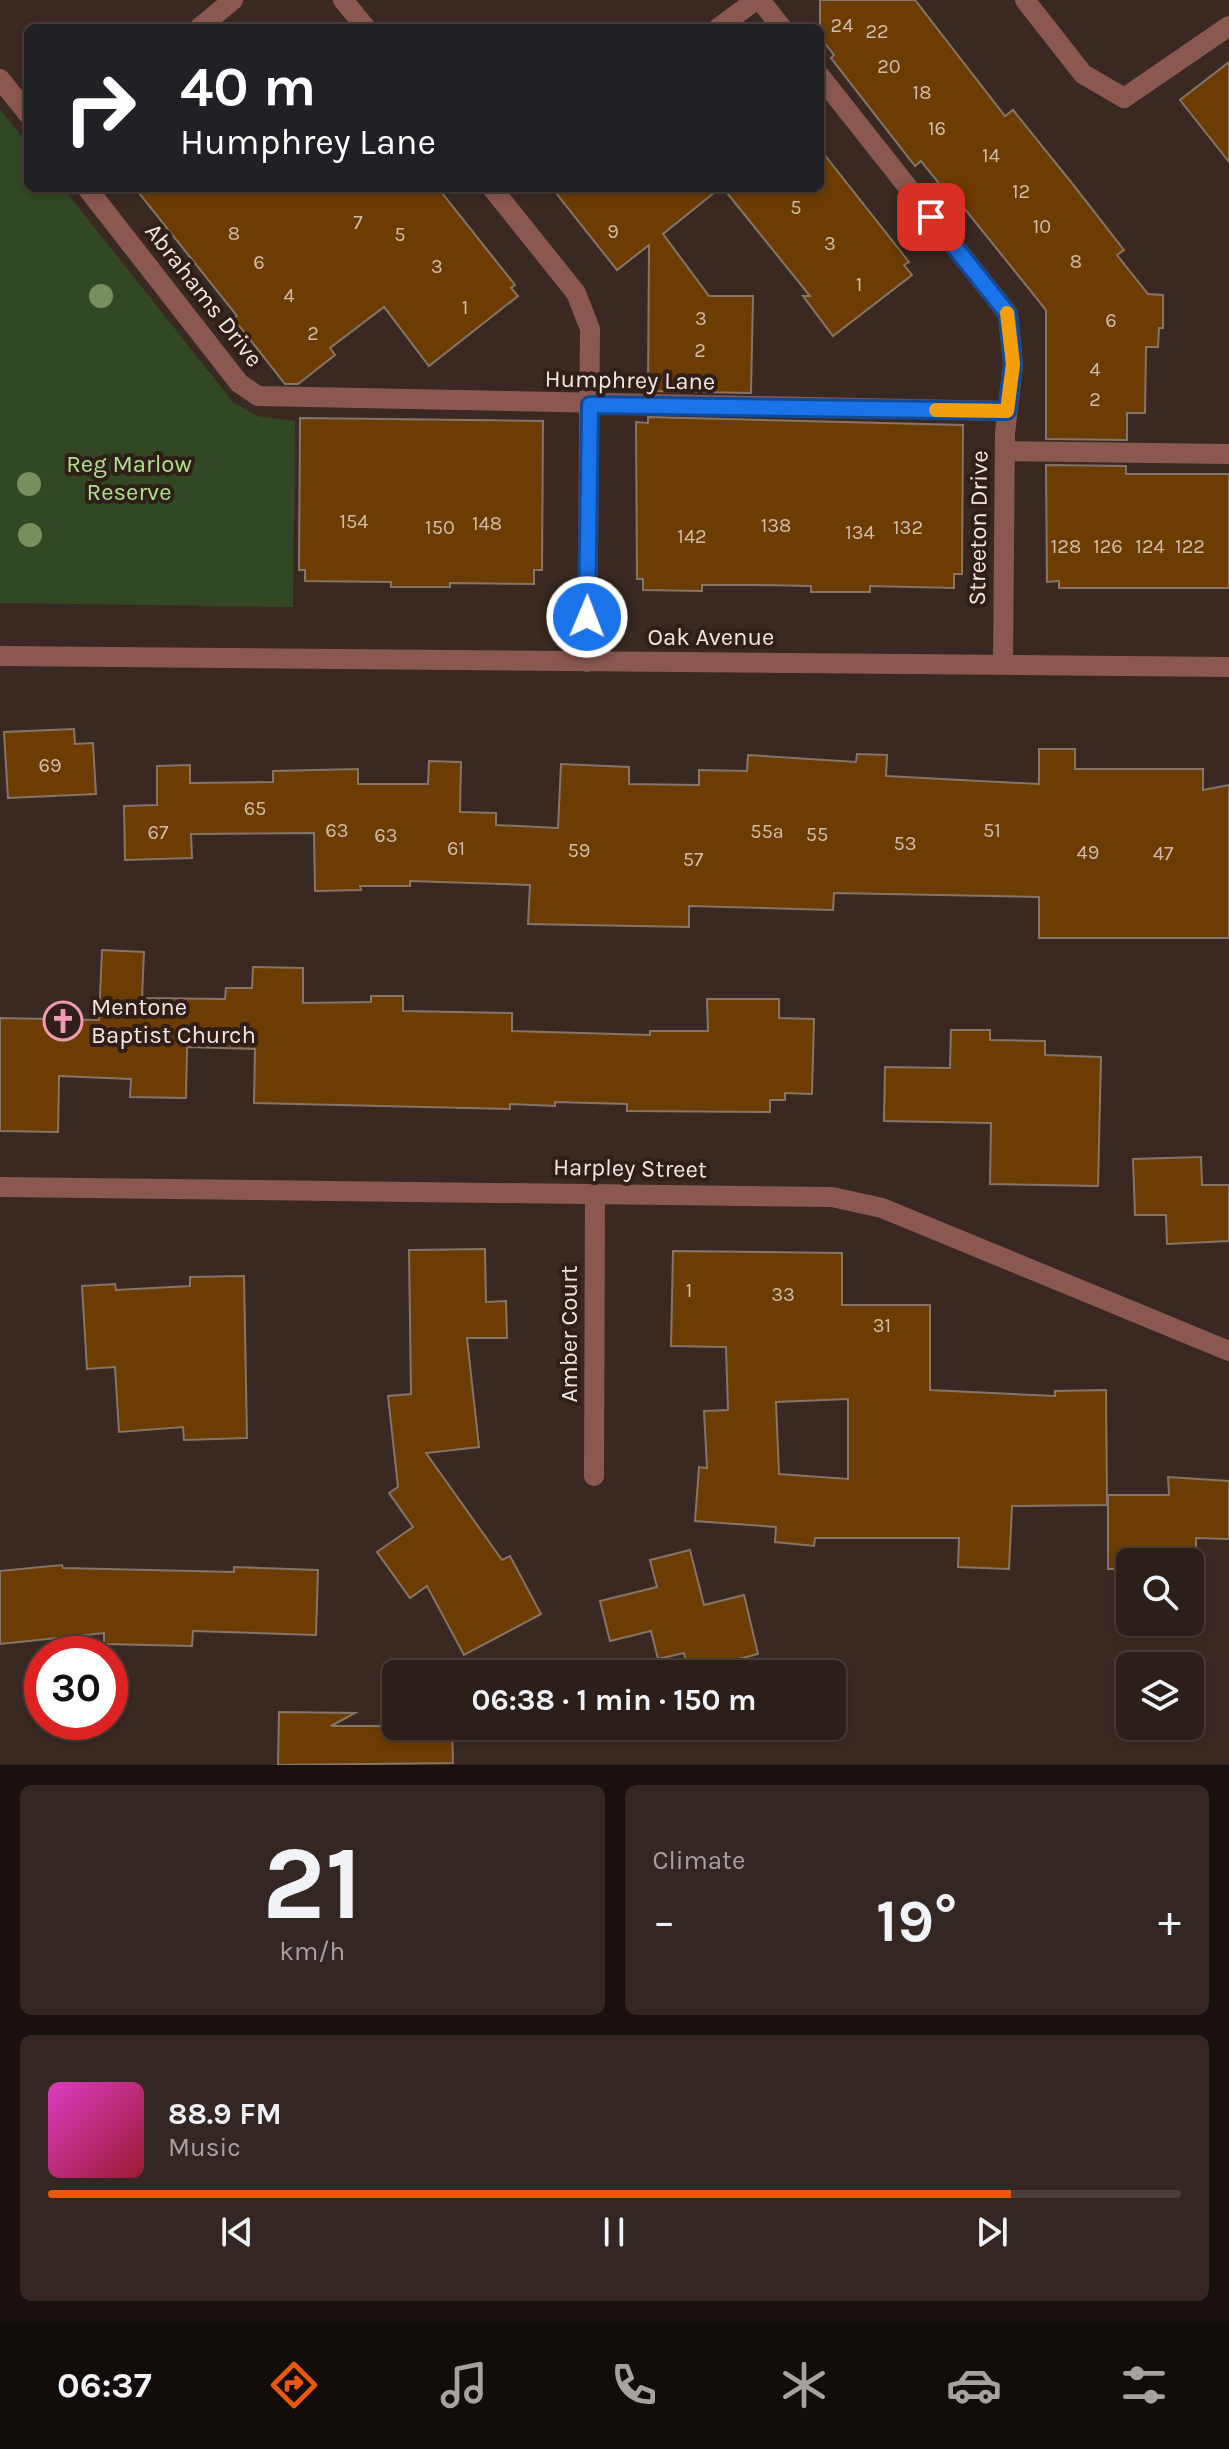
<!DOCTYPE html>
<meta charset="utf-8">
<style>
body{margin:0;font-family:Karla,sans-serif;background:#342723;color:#f1f3f6;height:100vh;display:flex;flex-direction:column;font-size:30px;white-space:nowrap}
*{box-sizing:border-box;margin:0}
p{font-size:26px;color:#a6a2a2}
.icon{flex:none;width:44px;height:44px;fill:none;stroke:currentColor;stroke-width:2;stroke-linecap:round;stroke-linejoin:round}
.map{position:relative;height:1765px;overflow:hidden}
.drawer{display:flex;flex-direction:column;gap:20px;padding:20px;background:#18110e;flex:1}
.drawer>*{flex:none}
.guide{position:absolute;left:24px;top:24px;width:800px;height:168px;border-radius:12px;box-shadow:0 4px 12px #0003,0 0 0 2px #483d39;background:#202124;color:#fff;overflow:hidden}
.tools{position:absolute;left:1116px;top:1548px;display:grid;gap:16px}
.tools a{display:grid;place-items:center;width:88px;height:88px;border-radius:12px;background:#2c1f1a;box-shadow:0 4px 12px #0003,0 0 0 2px #483d39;font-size:40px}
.speed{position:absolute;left:24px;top:1636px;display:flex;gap:16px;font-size:40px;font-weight:700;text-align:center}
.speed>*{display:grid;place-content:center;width:104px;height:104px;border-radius:50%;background:#2c1f1a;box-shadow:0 4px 12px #0003,0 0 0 2px #483d39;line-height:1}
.speed .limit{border:12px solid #d22;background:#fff;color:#111}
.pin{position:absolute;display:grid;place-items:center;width:68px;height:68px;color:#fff;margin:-34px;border-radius:16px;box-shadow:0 4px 12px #0006}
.me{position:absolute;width:88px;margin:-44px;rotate:1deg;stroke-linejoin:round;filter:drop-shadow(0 0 6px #0008)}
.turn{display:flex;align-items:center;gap:28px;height:168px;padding:0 24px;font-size:36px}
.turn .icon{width:104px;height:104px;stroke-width:2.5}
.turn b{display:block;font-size:56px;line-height:68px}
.big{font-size:60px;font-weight:700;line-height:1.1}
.drawer .card{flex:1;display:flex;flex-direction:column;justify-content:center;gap:12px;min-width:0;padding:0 28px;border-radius:12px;background:#342723}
.drawer .dial{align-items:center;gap:0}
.dial b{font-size:104px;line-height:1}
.song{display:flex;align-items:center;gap:24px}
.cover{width:96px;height:96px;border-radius:12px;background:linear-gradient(135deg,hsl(310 70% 55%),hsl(350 70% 35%))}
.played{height:8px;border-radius:4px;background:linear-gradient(90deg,#ea580c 85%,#483d39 85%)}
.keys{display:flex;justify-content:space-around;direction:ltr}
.heat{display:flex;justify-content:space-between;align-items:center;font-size:44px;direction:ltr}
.drawer .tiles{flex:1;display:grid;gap:20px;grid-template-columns:1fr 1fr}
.card:last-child{grid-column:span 2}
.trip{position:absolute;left:382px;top:1660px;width:464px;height:80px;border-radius:12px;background:#2c1f1a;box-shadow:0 4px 12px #0003,0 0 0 2px #483d39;font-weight:700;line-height:80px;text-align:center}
.tab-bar{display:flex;height:128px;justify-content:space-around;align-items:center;background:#120c0a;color:#a6a2a2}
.tab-bar .icon{width:56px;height:56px}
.tab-bar .selected{color:#ea580c}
.tab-bar b{font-size:36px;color:#f1f3f6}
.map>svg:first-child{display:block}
.green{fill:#324824}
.building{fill:#6d3c02;stroke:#857567;stroke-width:2;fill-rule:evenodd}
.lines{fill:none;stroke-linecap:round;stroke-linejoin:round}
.lane{stroke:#8b5851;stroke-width:20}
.street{stroke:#8b5851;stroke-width:20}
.tree{fill:#798e5d}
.route-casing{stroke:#114b97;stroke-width:20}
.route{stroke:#1a73e8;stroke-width:14}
.slow{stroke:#f59e0b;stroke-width:14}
.labels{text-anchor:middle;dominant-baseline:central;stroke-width:8;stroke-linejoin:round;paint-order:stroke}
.number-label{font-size:20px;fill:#d1bca9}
.street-label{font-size:24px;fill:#f2e6e1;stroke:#301f18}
.park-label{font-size:24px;fill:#ade18d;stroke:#301f18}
.poi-label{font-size:24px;fill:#f2e6e1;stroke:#301f18;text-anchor:start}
</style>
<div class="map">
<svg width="1229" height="1765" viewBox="0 0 1229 1765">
<rect width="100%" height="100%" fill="#3a2922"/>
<path class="green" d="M0 109 28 144V188H63L233 402 257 416 295 421 293 607 0 603Z"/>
<g class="building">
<path d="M820 0H915L1005 116 1013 110 1071 182 1124 250 1117 255 1148 294 1163 295V328H1159L1158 347H1146L1145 413H1127V440L1046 439V310L952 193 949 196 921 161 915 166 831 58 834 55 820 37Z"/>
<path d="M1229 62V162L1180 100Z"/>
<path d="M820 149 909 262 904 265 912 275 833 336 803 296H810L723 188H820Z"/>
<path d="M135 188H438L515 285 511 288 518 296 429 366 384 307 330 348 335 355 298 384H285L233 318 237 316Z"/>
<path d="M552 188H720L663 234 709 296H753L751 393 648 391 649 245 617 270Z"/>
<path d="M648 417 963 425 962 574H954V588L870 586V592H811V586L757 585H702V591L643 590V579H637L636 422 648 423Z"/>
<path d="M300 418 543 421 542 570H534V584L450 583V587H391V582L305 581V570H299Z"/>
<path d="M1046 465 1126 466V474H1229V588H1059V581L1047 582Z"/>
<path d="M74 729 75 744 93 743 96 794 8 798 4 732Z"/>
<path d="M1039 749H1075V769H1203V790L1229 785V938H1039V897L834 893 833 910 689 906V927L528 924 530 885 410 881V886H360L361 890 315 891 314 833 191 834 192 858 125 860 124 806 157 805V766L190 765V783L273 782V771L358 769V784H428L429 761 461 762 460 812 496 813V825L558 828 561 764 629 767V784L699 785V770L747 771 748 755 856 762 857 754 887 755 886 776 1039 784Z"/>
<path d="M102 950 144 952 142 998 225 999 226 988H252L253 967 303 968V1003L371 1002V996H403V1011L512 1013V1031L650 1035V1031H708L707 999H779V1018L814 1019 812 1094 785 1093V1100H770V1112L627 1111V1104L555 1102V1106L510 1104V1109L254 1103 255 1049 187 1047 186 1098 130 1097 131 1079 59 1076 58 1132 0 1131V1018L99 1020Z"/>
<path d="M951 1030H990V1040L1045 1041V1055L1101 1057 1098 1186 990 1184 991 1123 884 1121 885 1067 950 1068Z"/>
<path d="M1201 1157 1202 1185H1229V1241L1167 1244 1166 1215H1135L1133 1159Z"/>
<path d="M485 1249 486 1302 506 1301 507 1338H467L479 1447 426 1453 502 1560 510 1556 541 1614 464 1655 427 1586 410 1598 377 1552 413 1527 389 1493 398 1487 388 1396 411 1394 409 1250Z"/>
<path d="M673 1251 842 1253V1305H930V1390L1055 1396V1391L1106 1390 1107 1505 1012 1506 1009 1569 958 1567 959 1538H815L814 1546 775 1542 776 1527 695 1521 699 1467 707 1468 704 1411 728 1410 726 1347 671 1346ZM848 1399V1479L779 1474 776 1402Z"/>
<path d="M244 1276 247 1438 184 1440 183 1427 119 1432 115 1367 87 1369 82 1286 115 1284 116 1290 190 1286V1277Z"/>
<path d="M1168 1477 1229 1481V1539L1196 1538V1568H1190V1562H1130V1569H1108V1495H1169Z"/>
<path d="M690 1550 704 1605 744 1595 758 1654 688 1672 684 1653 658 1659 651 1631 610 1641 600 1601 657 1587 650 1560Z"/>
<path d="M62 1565 63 1568 234 1572V1567L318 1570 316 1635 193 1631 192 1646 104 1644V1633L0 1644V1571Z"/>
<path d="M279 1712 355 1713 331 1726H452L453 1763 278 1765Z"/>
</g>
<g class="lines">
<path class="lane" d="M1025 0 1083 74 1124 98 1229 26"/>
<g class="street">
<path d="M343 0 366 28"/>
<path d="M760 0 782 28"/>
<path d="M199 28 233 0"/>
<path d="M718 28 756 0"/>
<path d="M820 76 1008 314 1013 364 1005 433 1003 664"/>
<path d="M0 79 28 114"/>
<path d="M87 188 239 383 258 396 1007 411"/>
<path d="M492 188 576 293 590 329 587 662"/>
<path d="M1005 451 1229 454"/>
<path d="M0 656 1229 667"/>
<path d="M0 1187 832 1197 882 1208 1229 1351"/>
<path d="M594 1476 595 1194"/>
</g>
</g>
<g class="tree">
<circle cx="101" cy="296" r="12"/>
<circle cx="29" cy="484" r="12"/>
<circle cx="30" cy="535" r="12"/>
</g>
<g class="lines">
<g class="route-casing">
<path id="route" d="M587 617 590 405 1007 411 1013 364 1008 314 931 217"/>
</g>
<use href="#route" class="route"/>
<path class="slow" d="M936 410 1007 411 1013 364 1007 313"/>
</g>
<defs>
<g id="church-ring" transform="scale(2)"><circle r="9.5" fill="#301f18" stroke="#f19ab3" stroke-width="1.5"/><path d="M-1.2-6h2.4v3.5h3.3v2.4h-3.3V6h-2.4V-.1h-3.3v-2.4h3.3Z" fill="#f19ab3"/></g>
</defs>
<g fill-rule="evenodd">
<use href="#church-ring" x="63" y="1021"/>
</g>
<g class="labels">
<g class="number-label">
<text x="842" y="25">24</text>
<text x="877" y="31">22</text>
<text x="889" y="66">20</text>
<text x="922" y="92">18</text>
<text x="937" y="128">16</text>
<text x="991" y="155">14</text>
<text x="1021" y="191">12</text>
<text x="796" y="207">5</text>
<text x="358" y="222">7</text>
<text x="1042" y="226">10</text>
<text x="613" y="231">9</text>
<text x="234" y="233">8</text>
<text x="400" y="234">5</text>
<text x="830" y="243">3</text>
<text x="1076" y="261">8</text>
<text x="259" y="262">6</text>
<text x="437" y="266">3</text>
<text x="859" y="284">1</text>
<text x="289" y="295">4</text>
<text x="465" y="307">1</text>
<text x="701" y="318">3</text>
<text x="1111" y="320">6</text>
<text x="313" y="333">2</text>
<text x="700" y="350">2</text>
<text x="1095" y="369">4</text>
<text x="1095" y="399">2</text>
<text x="354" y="521">154</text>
<text x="487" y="523">148</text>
<text x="776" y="525">138</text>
<text x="440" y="527">150</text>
<text x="908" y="527">132</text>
<text x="860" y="532">134</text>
<text x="692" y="536">142</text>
<text x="1066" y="546">128</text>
<text x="1108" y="546">126</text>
<text x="1150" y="546">124</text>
<text x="1190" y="546">122</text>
<text x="50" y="765">69</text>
<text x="255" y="808">65</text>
<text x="337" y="830">63</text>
<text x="992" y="830">51</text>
<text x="767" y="831">55a</text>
<text x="158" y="832">67</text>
<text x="817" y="834">55</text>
<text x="386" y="835">63</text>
<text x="905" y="843">53</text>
<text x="456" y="848">61</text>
<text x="579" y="850">59</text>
<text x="1088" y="852">49</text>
<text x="1163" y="853">47</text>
<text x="693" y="859">57</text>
<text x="689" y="1290">1</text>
<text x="783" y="1294">33</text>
<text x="882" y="1325">31</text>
</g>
<g class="street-label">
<text transform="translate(204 295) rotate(52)">Abrahams Drive</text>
<text transform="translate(630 380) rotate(1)">Humphrey Lane</text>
<text transform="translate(978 528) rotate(-89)">Streeton Drive</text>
<text x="711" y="637">Oak Avenue</text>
<text transform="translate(630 1168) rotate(1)">Harpley Street</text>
<text transform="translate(569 1334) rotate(-90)">Amber Court</text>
</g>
<g class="park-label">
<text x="129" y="464">Reg Marlow<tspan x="129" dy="28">Reserve</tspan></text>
</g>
<g class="poi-label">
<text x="91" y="1007">Mentone<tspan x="91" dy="28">Baptist Church</tspan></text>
</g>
</g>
</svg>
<div class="tools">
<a><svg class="icon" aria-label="search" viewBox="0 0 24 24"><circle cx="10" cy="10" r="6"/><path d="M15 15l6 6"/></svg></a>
<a><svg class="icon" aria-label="layers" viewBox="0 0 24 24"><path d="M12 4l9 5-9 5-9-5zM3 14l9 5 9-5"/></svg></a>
</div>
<div class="speed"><div class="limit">30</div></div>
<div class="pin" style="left:931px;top:217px;background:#d93025"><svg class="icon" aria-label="arrive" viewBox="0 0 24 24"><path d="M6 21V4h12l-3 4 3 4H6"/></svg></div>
<svg class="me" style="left:587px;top:617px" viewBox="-20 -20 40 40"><circle r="17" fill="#1a73e8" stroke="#fff" stroke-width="3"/><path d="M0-11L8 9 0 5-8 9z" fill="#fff"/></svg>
<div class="trip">06:38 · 1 min · 150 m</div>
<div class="guide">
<div class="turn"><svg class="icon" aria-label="right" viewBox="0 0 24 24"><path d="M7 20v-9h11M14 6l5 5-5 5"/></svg><div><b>40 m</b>Humphrey Lane</div></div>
</div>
</div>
<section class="drawer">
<div class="tiles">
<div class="card dial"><b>21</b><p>km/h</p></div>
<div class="card"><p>Climate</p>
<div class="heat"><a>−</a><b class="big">19°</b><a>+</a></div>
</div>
<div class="card">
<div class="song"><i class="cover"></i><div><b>88.9 FM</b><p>Music</p></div></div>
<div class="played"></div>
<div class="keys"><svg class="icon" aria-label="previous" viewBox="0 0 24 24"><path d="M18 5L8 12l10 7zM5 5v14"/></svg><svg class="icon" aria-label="pause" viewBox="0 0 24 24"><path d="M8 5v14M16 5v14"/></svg><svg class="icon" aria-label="next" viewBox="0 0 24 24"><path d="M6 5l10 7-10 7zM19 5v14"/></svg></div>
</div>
</div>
</section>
<nav class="tab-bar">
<b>06:37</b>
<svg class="icon selected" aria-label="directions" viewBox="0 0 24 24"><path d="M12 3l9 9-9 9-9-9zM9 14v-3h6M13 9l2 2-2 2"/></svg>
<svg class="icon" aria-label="music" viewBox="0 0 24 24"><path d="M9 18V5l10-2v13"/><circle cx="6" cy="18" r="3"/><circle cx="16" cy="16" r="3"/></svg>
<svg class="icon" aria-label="phone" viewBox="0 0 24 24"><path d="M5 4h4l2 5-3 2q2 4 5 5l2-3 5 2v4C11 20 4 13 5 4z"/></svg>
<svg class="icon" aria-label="climate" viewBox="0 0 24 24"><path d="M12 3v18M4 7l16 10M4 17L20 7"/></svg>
<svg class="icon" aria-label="car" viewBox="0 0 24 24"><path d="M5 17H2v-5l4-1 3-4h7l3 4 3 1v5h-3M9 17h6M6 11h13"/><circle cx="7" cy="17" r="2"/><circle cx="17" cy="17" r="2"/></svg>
<svg class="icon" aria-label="filters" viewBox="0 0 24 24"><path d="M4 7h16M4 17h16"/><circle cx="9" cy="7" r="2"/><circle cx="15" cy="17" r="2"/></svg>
</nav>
